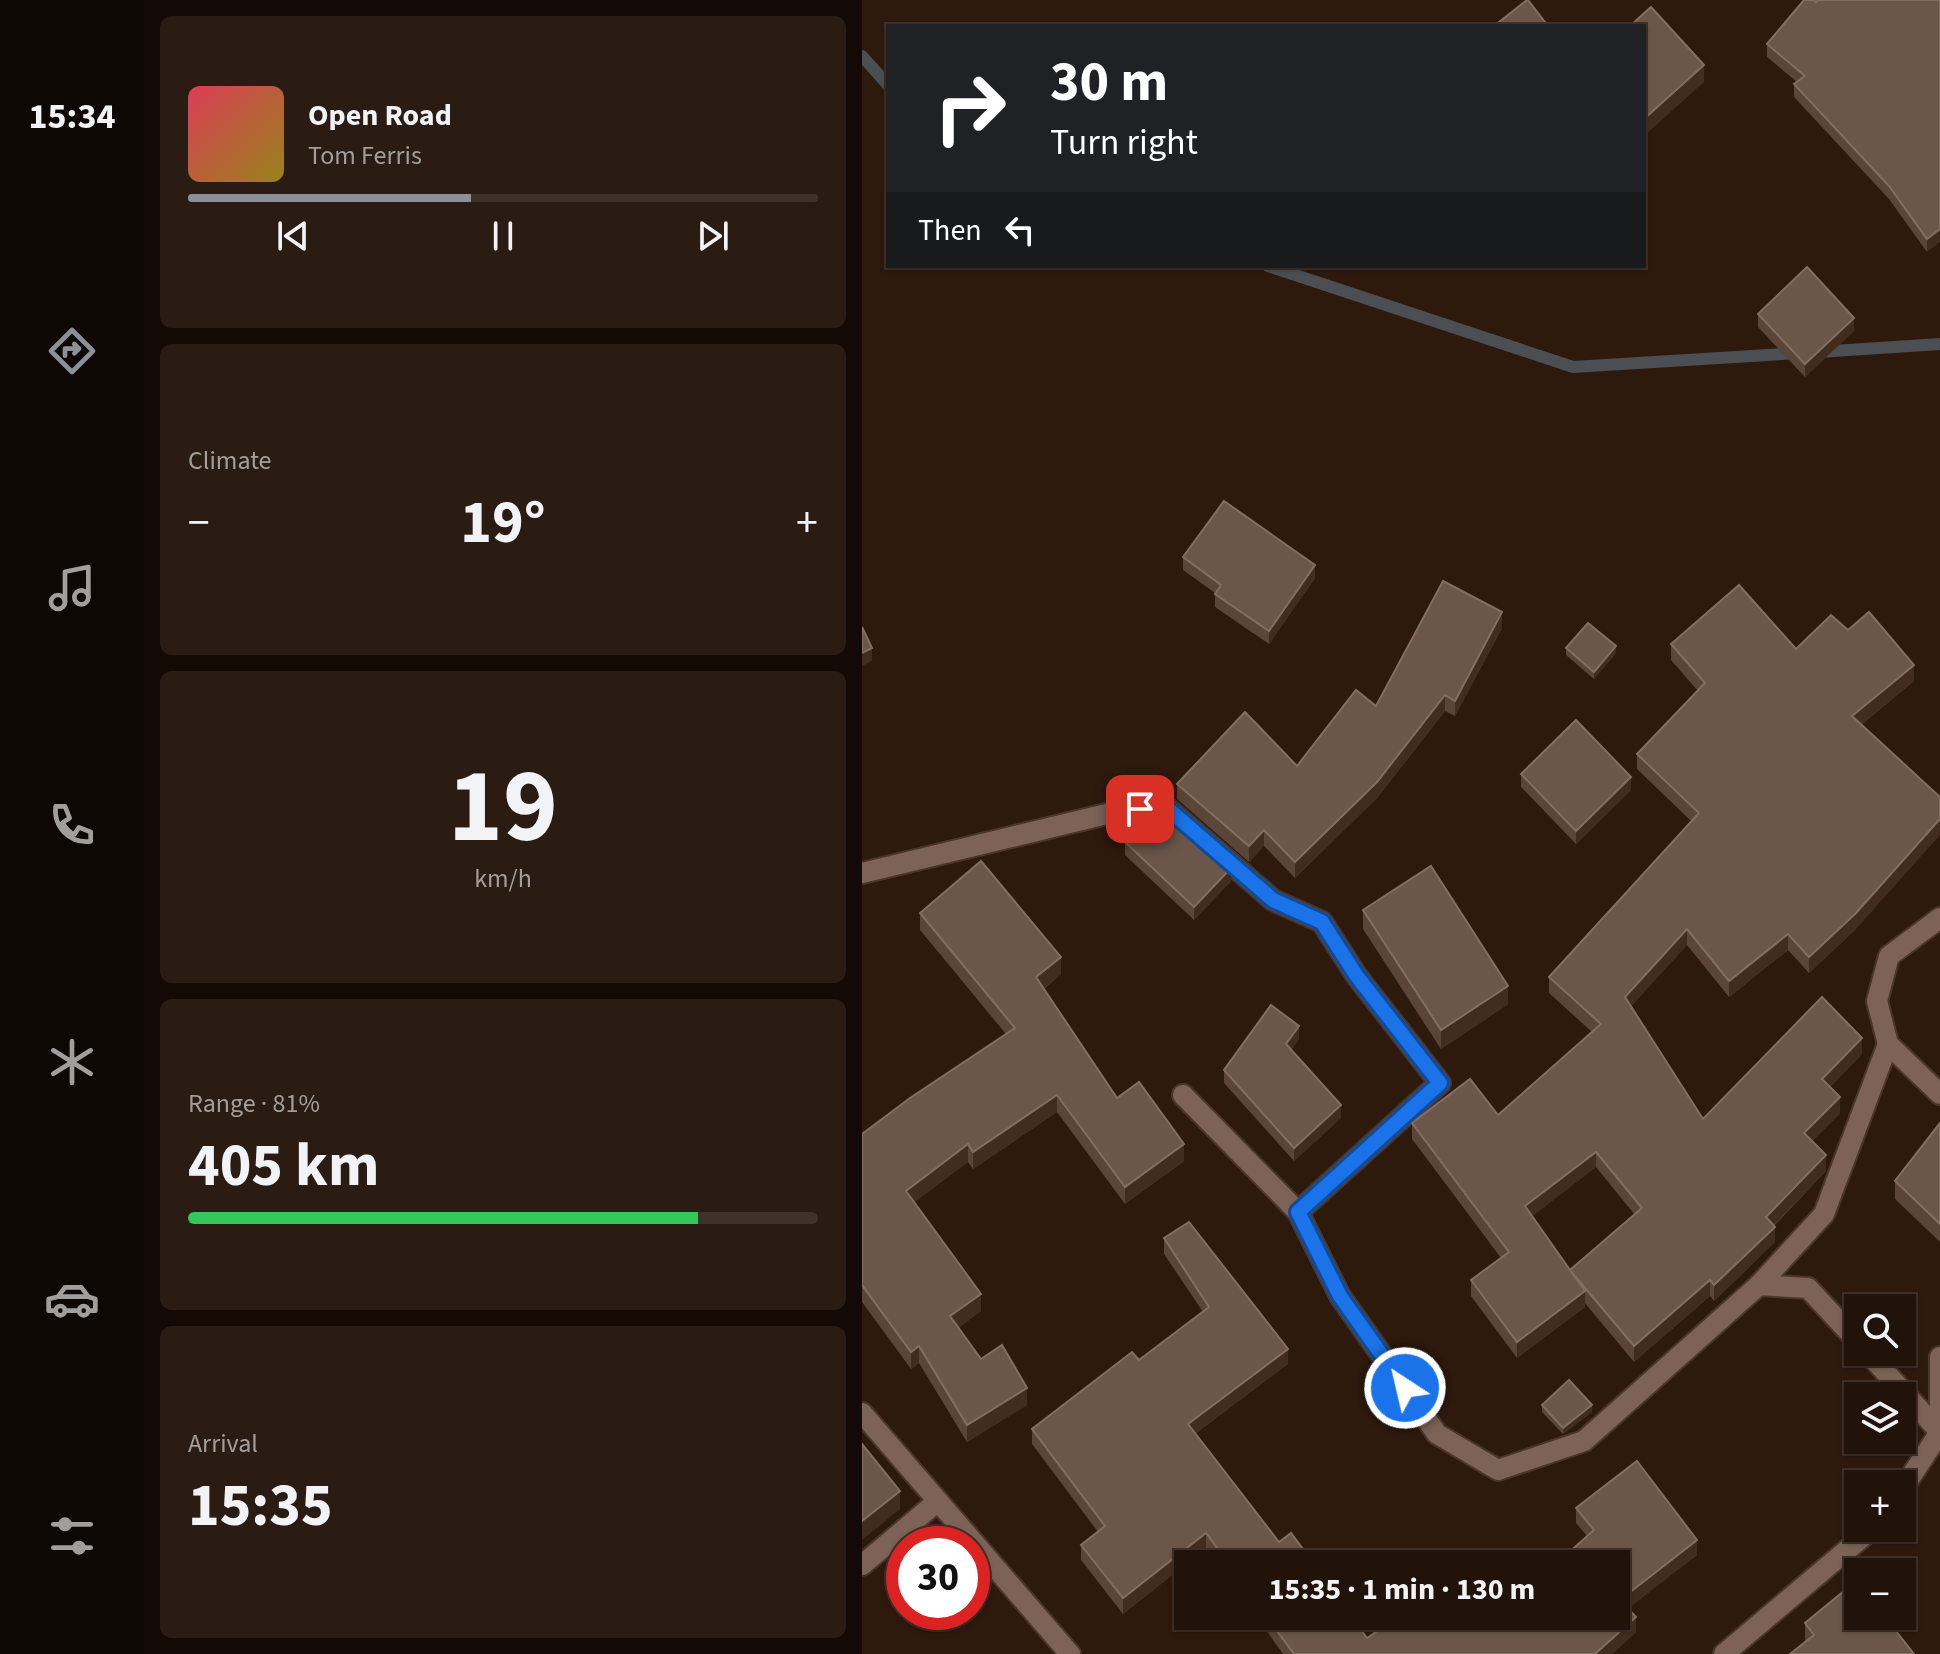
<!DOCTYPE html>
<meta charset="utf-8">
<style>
body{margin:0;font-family:"Source Sans 3",sans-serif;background:#2a1c13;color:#f1f3f6;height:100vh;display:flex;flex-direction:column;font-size:30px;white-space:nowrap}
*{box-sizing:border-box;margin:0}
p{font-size:26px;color:#a29e9c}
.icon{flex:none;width:44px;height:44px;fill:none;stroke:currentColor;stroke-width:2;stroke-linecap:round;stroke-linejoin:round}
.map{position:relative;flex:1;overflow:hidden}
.panel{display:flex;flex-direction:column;gap:16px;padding:16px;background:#130a06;width:718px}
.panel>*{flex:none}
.hud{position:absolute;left:24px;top:24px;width:760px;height:244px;border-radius:0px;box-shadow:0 2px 6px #0004,0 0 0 2px #3f322b;background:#202124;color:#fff;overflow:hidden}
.tools{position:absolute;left:982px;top:1294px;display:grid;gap:16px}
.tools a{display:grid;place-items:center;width:72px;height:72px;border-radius:0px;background:#22130a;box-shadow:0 2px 6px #0004,0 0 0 2px #3f322b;font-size:40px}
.speed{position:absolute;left:24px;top:1526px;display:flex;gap:16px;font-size:40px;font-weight:700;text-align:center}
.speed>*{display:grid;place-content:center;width:104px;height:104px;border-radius:50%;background:#22130a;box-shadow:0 2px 6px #0004,0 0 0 2px #3f322b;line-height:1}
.speed .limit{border:12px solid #d22;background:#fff;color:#111}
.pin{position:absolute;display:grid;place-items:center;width:68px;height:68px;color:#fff;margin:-34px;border-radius:16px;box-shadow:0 4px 12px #0006}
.me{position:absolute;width:88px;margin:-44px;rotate:325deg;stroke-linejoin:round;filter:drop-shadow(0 0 6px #0008)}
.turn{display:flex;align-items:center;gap:28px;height:168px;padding:0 32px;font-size:36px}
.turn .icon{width:104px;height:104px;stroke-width:2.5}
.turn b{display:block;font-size:56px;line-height:68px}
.then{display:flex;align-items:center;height:76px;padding:0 32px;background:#0003;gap:16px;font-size:30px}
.big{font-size:60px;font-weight:700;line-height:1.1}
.panel .card{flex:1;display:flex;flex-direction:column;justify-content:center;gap:12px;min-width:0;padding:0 28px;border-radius:12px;background:#2a1c13}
.panel .dial{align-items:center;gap:0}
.dial b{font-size:104px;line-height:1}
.song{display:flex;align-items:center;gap:24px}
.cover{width:96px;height:96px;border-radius:12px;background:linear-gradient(135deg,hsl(350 70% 55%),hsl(50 70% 35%))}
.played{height:8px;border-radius:4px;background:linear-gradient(90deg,#8c9099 45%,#3f322b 45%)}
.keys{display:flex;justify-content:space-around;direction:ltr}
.heat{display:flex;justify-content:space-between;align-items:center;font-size:44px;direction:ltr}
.charge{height:12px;border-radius:6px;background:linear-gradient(90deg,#34c759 81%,#3f322b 0)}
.trip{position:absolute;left:312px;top:1550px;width:456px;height:80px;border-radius:0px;background:#22130a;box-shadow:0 2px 6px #0004,0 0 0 2px #3f322b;font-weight:700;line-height:80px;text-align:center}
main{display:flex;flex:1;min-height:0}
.dock{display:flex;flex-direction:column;width:144px;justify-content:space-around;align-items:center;background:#0e0804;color:#a29e9c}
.dock .icon{width:56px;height:56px}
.dock .current{color:#8c9099}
.dock b{font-size:36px;color:#f1f3f6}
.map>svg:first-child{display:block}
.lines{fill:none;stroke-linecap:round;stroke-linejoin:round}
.stream{stroke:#4b4e52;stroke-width:12}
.minor-casing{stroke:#4b362b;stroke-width:24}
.minor{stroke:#7c6257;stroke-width:20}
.wall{fill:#5b4538;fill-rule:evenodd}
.shaded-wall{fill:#422c1f}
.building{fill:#6c564a;stroke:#836e62;stroke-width:2;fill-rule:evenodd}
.route-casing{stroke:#114b97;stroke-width:20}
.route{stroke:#1a73e8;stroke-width:14}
</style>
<main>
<nav class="dock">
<b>15:34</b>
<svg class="icon current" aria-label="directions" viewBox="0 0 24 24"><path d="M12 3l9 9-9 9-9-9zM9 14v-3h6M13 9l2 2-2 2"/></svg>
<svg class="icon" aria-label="music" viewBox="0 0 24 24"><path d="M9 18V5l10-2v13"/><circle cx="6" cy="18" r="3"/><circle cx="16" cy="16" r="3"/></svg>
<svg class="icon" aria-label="phone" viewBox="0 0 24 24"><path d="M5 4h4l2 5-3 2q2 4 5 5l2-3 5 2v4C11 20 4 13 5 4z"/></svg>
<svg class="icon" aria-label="climate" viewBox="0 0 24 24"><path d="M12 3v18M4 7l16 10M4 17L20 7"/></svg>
<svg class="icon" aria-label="car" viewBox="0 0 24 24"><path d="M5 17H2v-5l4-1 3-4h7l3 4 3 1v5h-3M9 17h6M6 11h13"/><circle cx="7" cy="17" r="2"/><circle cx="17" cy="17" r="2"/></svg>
<svg class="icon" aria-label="filters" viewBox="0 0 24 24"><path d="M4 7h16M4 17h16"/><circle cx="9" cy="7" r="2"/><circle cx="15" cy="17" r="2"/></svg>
</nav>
<section class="panel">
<div class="card">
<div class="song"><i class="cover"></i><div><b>Open Road</b><p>Tom Ferris</p></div></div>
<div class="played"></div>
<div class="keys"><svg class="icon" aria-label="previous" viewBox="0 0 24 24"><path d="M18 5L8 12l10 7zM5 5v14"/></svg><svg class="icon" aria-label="pause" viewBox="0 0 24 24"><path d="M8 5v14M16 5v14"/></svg><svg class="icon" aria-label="next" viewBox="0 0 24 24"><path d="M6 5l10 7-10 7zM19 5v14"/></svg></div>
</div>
<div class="card"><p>Climate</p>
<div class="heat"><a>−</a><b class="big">19°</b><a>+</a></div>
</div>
<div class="card dial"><b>19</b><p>km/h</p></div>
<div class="card"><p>Range · 81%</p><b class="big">405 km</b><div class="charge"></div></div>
<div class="card"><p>Arrival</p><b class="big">15:35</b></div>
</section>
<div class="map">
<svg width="1078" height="1654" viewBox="0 0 1078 1654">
<rect width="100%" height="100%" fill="#2e190d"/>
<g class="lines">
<g class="stream">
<path d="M0 56 26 85"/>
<path d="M406 266 711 367 938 353"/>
<path d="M956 352 1078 344"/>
</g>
<g class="minor-casing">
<g id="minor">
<path d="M0 873 253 812 304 807 411 900 460 922 494 975 578 1083 436 1212 478 1296 575 1434 636 1470 722 1441 897 1285 962 1214 1026 1044"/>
<path d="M1078 918 1027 956 1015 1001 1026 1044 1078 1094"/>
<path d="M321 1095 436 1212"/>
<path d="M897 1285 946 1288 996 1342"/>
<path d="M1005 1352 1078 1432"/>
<path d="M0 1413 208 1654"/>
<path d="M1040 1490 1078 1432V1357"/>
<path d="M0 1565 76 1501"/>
<path d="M862 1654 1011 1528"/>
</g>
</g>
<use href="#minor" class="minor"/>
</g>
<g class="wall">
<path d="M1078 0 1065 252 1027 199 932 97V84L935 82 905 57V44L954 2Z"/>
<path d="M896 314 992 331 943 377 896 327Z"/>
<path d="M321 557 453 578 407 644 353 607V593L321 570Z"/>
<path d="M640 628 593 716 583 711 515 798 433 878 402 846 387 862 315 799V784L435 766 514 706Z"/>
<path d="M986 630 1052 681 999 725 994 929 947 973 926 950 867 997 825 945 769 1006 841 1119 1000 1054 968 1087 978 1113 950 1141 964 1171 912 1226 913 1242 852 1301 848 1296 772 1362 723 1303V1307L655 1358 609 1296V1280L639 1258 550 1139V1123L636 1115 730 1032 687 993V977L829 821 775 769V754L836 691 809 660V644L934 649ZM734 1167 773 1215 708 1270 670 1216Z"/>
<path d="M704 648 754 653 732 679 704 655Z"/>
<path d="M659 774 769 790 714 844 659 787Z"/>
<path d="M263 842 369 881 332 920 263 855Z"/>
<path d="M501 910 646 1004 579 1049 501 929Z"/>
<path d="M58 913 199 974 182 989 255 1098 322 1161 263 1204 195 1112 111 1169 106 1162 52 1202 119 1311 96 1328 119 1359 165 1405 105 1442 57 1363 49 1369 0 1302V1134L144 1034 58 930Z"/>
<path d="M437 1039 429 1050 479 1118 432 1161 362 1083V1070Z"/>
<path d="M1078 1123V1242L1033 1199V1181Z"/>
<path d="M302 1238 426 1364 333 1434 417 1542 452 1564H356L344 1548 261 1614 219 1560V1545L236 1532 170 1444V1429L277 1360 341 1312 302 1254Z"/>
<path d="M680 1405 730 1412 701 1434 680 1412Z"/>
<path d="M714 1508 835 1555 766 1608 774 1632 750 1654H421L394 1616H489L505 1638 754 1616 725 1536 714 1523Z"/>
<path d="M943 1623 1052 1654 944 1641 943 1640Z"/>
</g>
<g class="shaded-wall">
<path d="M842 65V82L782 136V119Z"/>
<path d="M1078 229V242L1065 252V239Z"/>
<path d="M992 318V331L943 377V364Z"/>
<path d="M453 565V578L407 644V631Z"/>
<path d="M640 612V628L593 716V701Z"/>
<path d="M754 646V653L732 679V672Z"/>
<path d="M10 648V661L0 666V653Z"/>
<path d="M1052 665V681L990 732V716Z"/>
<path d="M583 695V711L515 798 433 878V862Z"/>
<path d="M769 777V790L714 844V831Z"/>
<path d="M1078 819V835L994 929 947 973V957Z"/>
<path d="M402 830V846L387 862V846Z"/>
<path d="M369 868V881L332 920V907Z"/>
<path d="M825 929V945L763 1013V997Z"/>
<path d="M926 934V950L867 997V981Z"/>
<path d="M199 957V974L174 995V977Z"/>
<path d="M646 986V1004L579 1049V1030Z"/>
<path d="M437 1026V1039L424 1057V1044Z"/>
<path d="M1000 1038V1054L960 1095V1079Z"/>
<path d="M195 1095V1112L111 1169V1152Z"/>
<path d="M978 1097V1113L942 1149V1133Z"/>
<path d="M479 1105V1118L432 1161V1148Z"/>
<path d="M106 1144V1162L44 1209V1191Z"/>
<path d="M322 1144V1161L263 1204V1187Z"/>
<path d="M734 1152V1167L663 1222V1206Z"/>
<path d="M964 1155V1171L904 1233V1217Z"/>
<path d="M913 1227V1242L852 1301V1285Z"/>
<path d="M848 1280V1296L772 1362V1346Z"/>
<path d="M723 1291V1307L655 1358V1342Z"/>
<path d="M119 1294V1311L88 1334V1316Z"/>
<path d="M57 1346V1363L49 1369V1352Z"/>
<path d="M426 1349V1364L326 1439V1424Z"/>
<path d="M165 1388V1405L105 1442V1425Z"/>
<path d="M730 1405V1412L701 1434V1428Z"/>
<path d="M38 1491V1509L0 1540V1521Z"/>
<path d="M344 1533V1548L261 1614V1598Z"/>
<path d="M835 1540V1555L758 1615V1600Z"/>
<path d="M774 1617V1632L750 1654H733Z"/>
</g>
<g class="building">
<path d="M665 0H666L686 26H632Z"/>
<path d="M942 0H952L954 2 956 0H1078V229L1065 239 1027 186 932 84 943 76 905 44Z"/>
<path d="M789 7 842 65 782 119V26H768Z"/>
<path d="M945 267 992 318 943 364 896 314Z"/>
<path d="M362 501 453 565 407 631 353 594 359 585 321 557Z"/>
<path d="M581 581 640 612 593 701 583 695 515 782 433 862 402 830 387 846 315 784 383 712 435 766 494 690 514 706Z"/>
<path d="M877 585 934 649 969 615 986 630 1007 612 1052 665 990 716 1078 797V819L994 913 947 957 926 934 867 981 825 929 763 997 841 1119 960 997 1000 1038 960 1079 978 1097 942 1133 964 1155 904 1217 913 1227 852 1285 848 1280 772 1346 708 1270 723 1291 655 1342 609 1280 647 1252 550 1123 608 1079 636 1115 739 1024 687 977 837 813 775 754 843 683 809 644ZM734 1152 780 1208 708 1270 663 1206Z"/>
<path d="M726 623 754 646 732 672 704 648Z"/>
<path d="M0 627 10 648 0 653Z"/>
<path d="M714 720 769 777 714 831 659 774Z"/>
<path d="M300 807 369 868 332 907 263 842 295 808Z"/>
<path d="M119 861 199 957 174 977 255 1098 277 1082 322 1144 263 1187 195 1095 111 1152 106 1144 44 1191 119 1294 88 1316 119 1359 140 1345 165 1388 105 1425 57 1346 49 1352 0 1285V1134L48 1098 153 1028 58 913Z"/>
<path d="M569 866 646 986 579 1030 501 910Z"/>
<path d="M409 1005 437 1026 424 1044 479 1105 432 1148 362 1070Z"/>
<path d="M1078 1123V1224L1033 1181Z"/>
<path d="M327 1222 426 1349 326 1424 417 1542 429 1533 452 1564H367L344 1533 261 1598 219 1545 243 1526 170 1429 270 1352 277 1360 347 1307 302 1238Z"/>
<path d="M707 1380 730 1405 701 1428 680 1405Z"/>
<path d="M0 1444 38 1491 0 1521Z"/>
<path d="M775 1461 835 1540 758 1600 774 1617 733 1654H432L404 1616H489L505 1638 537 1616H754V1564H694L732 1530 714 1508Z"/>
<path d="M994 1581 996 1583V1616H1022L1052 1654H928L952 1635 943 1623Z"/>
</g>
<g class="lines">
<g class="route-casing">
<path id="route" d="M278 809 304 807 411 900 460 922 494 975 578 1083 436 1212 478 1296 543 1388"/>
</g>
<use href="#route" class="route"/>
</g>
</svg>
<div class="tools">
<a><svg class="icon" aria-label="search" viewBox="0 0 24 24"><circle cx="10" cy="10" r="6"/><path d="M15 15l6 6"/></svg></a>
<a><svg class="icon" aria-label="layers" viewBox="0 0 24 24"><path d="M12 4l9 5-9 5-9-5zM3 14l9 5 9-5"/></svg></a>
<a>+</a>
<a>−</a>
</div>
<div class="speed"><div class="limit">30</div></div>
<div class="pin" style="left:278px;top:809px;background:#d93025"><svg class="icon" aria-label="arrive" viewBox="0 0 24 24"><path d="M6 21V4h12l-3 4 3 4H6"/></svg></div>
<svg class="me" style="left:543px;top:1388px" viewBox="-20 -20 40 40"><circle r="17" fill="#1a73e8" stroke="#fff" stroke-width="3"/><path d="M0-11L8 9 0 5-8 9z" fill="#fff"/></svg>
<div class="trip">15:35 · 1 min · 130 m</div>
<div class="hud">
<div class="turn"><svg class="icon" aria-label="right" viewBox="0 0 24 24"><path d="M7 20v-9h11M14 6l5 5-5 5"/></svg><div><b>30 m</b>Turn right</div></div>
<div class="then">Then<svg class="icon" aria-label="left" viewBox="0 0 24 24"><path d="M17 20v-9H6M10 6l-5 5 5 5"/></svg></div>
</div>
</div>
</main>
